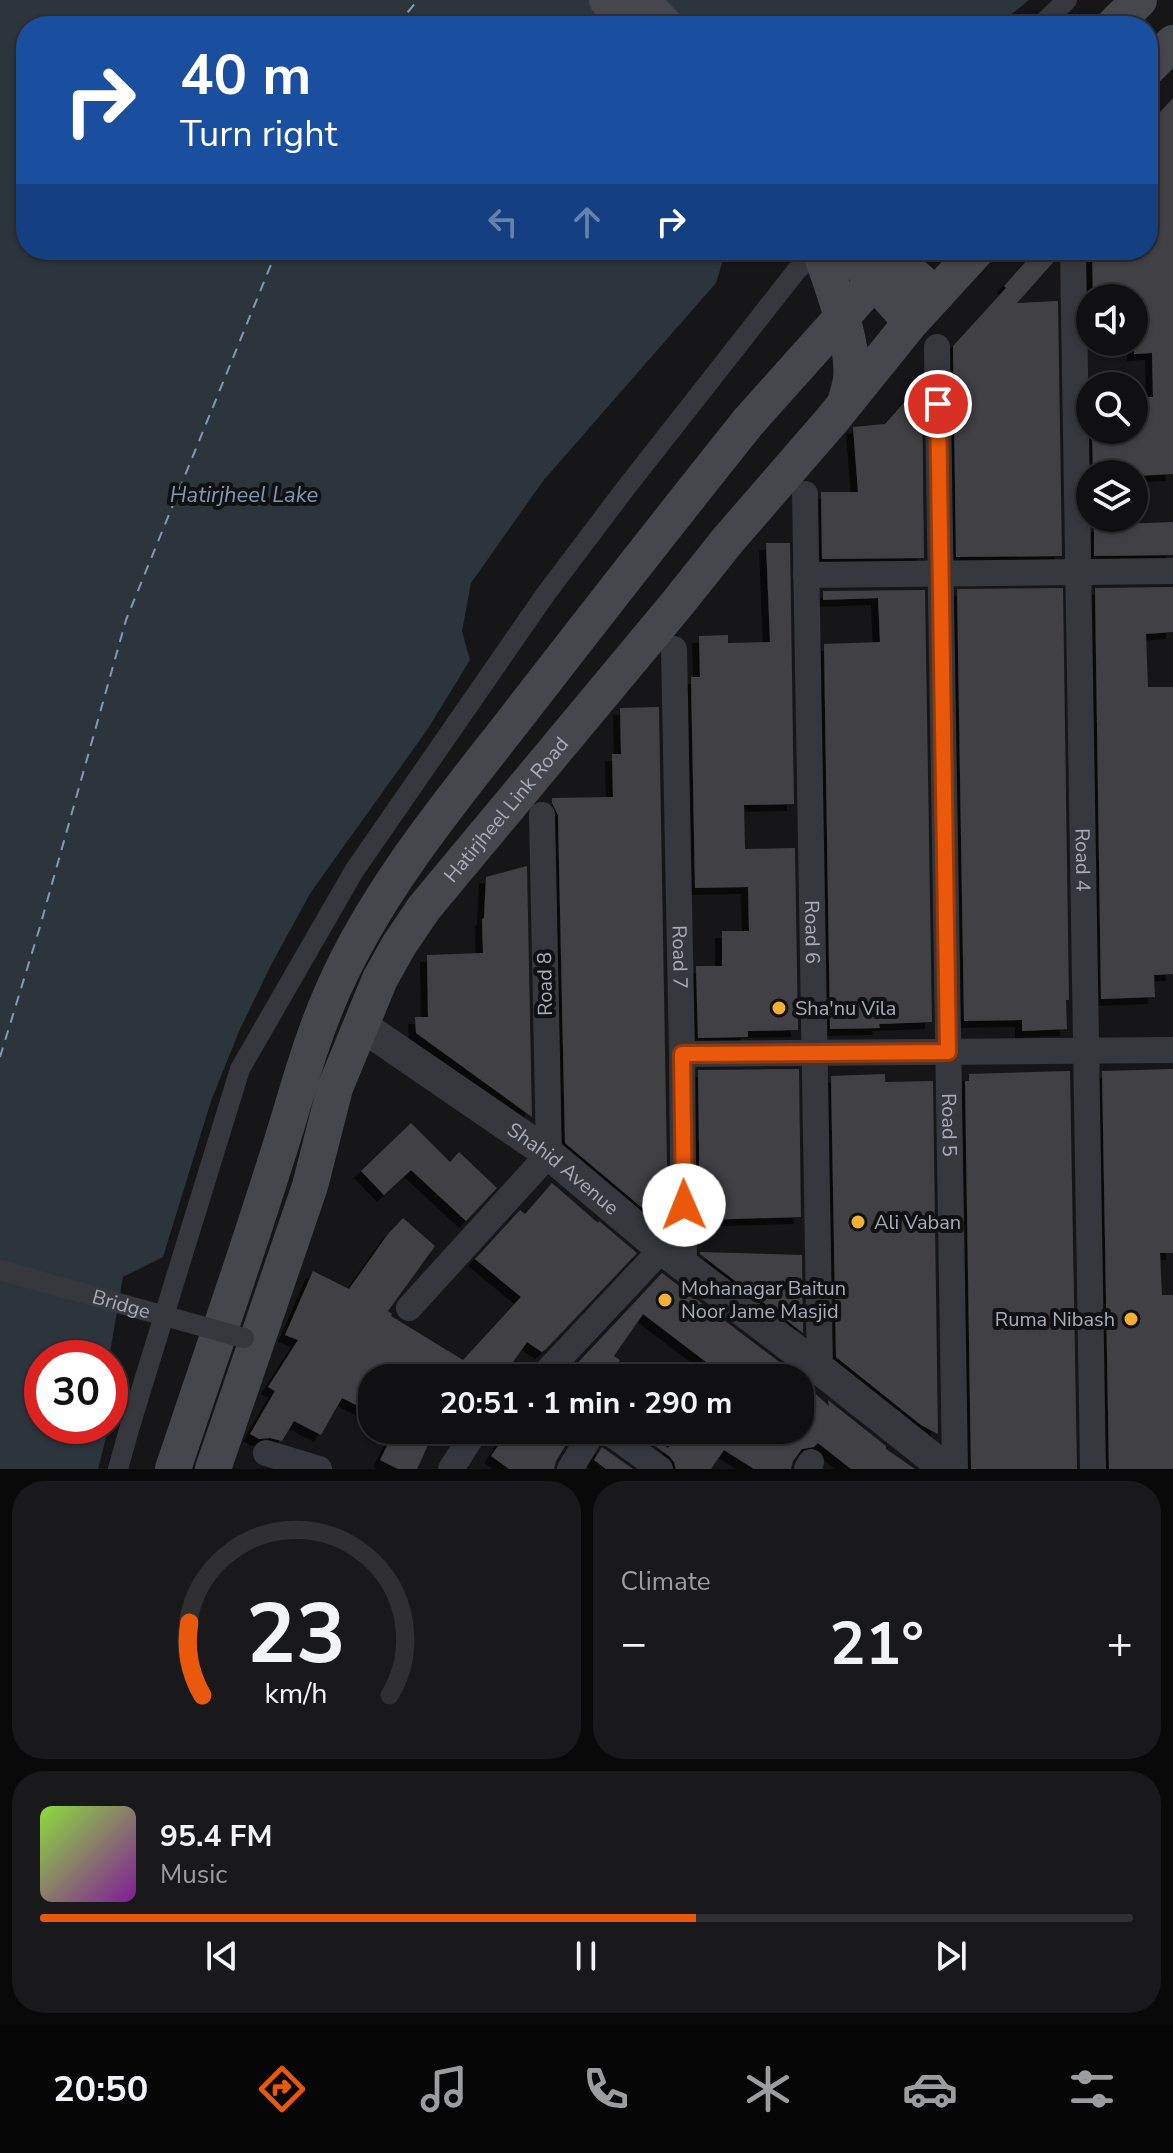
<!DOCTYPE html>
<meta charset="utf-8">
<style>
body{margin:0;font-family:"Nunito Sans",sans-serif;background:#19191b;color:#f1f3f6;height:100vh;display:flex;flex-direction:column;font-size:30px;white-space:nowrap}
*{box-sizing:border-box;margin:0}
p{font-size:26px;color:#9c9d9f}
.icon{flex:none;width:44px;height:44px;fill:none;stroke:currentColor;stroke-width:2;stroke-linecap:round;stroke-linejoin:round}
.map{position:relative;height:1469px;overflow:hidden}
.details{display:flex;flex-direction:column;gap:12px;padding:12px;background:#09090a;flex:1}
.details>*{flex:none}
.banner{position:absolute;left:16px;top:16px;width:1142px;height:244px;border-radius:32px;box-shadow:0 2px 6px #0004,0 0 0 2px #303032;background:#1a4fa0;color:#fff;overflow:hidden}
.buttons{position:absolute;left:1076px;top:284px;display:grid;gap:16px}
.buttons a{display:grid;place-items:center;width:72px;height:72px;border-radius:50%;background:#101012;box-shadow:0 2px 6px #0004,0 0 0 2px #303032;font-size:40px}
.speed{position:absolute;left:24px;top:1340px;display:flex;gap:16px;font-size:40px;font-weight:700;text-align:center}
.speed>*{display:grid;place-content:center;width:104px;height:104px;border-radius:50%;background:#101012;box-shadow:0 2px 6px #0004,0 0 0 2px #303032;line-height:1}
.speed .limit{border:12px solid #d22;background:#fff;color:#111}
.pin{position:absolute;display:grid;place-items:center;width:68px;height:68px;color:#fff;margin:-34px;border:4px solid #fff;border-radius:50%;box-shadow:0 2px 8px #0007}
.me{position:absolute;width:88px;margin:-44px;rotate:359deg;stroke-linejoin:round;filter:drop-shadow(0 0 6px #0008)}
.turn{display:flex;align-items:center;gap:28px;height:168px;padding:0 32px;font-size:36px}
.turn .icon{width:104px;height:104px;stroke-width:2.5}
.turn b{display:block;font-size:56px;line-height:68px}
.lanes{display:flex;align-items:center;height:76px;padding:0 32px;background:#0003;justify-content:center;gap:40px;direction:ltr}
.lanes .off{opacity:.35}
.big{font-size:60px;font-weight:700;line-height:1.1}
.details .card{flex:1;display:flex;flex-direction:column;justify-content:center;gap:12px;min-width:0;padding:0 28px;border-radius:32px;background:#19191b}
.details .dial{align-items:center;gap:0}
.dial svg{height:208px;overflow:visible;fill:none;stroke:#303032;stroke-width:7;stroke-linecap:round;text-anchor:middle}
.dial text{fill:#f1f3f6;stroke:none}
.song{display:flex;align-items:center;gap:24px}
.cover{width:96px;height:96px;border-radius:12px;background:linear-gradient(135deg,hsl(90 70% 55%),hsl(290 70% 35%))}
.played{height:8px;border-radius:4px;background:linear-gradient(90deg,#ea580c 60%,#303032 60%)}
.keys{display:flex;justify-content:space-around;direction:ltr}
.heat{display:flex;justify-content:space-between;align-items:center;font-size:44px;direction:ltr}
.details .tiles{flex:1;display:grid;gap:12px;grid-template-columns:1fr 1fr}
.card:last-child{grid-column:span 2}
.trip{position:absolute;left:358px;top:1364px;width:456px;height:80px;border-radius:32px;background:#101012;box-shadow:0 2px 6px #0004,0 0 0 2px #303032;font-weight:700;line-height:80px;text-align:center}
.tab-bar{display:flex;height:128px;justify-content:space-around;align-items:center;background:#060607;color:#9c9d9f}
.tab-bar .icon{width:56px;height:56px}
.tab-bar .current{color:#ea580c}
.tab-bar b{font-size:36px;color:#f1f3f6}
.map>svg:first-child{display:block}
.water{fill:#2c353c}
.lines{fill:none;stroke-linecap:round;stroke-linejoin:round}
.ferry{stroke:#7f9bb3;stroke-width:2;stroke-dasharray:10 8;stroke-linecap:butt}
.building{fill:#404145;filter:url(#shadow)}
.pedestrian{stroke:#37383d;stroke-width:20}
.minor{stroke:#37383d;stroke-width:26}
.tertiary{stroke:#37383d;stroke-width:32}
.secondary{stroke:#45474d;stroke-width:36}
.pedestrian-bridge{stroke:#37383d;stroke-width:20}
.secondary-bridge{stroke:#45474d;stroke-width:36}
.route-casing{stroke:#983908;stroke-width:20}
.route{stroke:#ea580c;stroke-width:14}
.poi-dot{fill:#f2b134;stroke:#111113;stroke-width:3}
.labels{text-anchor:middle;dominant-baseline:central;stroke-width:8;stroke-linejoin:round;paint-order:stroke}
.street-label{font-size:20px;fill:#a8adb8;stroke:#111113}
.poi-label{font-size:20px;fill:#a8adb8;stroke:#111113;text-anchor:start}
.water-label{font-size:22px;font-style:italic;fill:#7f9bb3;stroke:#111113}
</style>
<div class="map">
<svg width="1173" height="1469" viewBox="0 0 1173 1469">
<defs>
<filter id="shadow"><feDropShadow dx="-7" dy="7" stdDeviation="0" flood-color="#0009"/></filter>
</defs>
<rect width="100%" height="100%" fill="#161618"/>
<path class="water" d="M0 0H1029L997 26H26V250H726L716 283 543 481 471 583 462 631 470 660 427 730 311 892 272 963 240 1029 211 1101 163 1257 123 1277 109 1358H42V1426H109L98 1469H0Z"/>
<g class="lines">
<g class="ferry">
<path d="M396 26 418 0"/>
<path d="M0 1057 39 930 126 620 277 250"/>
</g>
</g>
<g class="building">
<path d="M1173 98V474L1134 476V474H1093L1092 430H1134V397H1153L1152 353 1134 354V298H1093L1092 250H1148V165H1153L1151 122Z"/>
<path d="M1036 250H1057V258L1017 303 1058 301 1062 556 956 557 953 346 1006 288 1004 286Z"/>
<path d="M922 382 924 558 822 559 821 492H858L853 427 885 424Z"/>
<path d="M1173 522V555L1094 556V525Z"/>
<path d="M766 543H790L794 804 744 805 745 849 795 848 798 1030 748 1031V1037L698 1038 696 966H722V931H749L748 887 695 888 691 677H700L699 636 728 635V643L770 642Z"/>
<path d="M1173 587V632L1146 634 1148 687H1173V974L1154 975 1155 997 1101 999 1095 588Z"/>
<path d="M1063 588 1069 1000H1066L1067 1029 1022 1031V1020L964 1021 957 589Z"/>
<path d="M925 590 932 1022 879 1024 880 1028 830 1029 824 644 880 642 878 598 823 600V591Z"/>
<path d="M659 707 668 1221 659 1222 565 1143 558 815 552 803V798L613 797 612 754H621L620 708Z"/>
<path d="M527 866 532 1117 416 1033 415 1017H428L427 955 483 953 482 919 484 918 486 877Z"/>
<path d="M799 1069 801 1217 700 1220 698 1070Z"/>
<path d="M1173 1069V1253H1160L1162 1295H1173V1469H1109L1102 1071Z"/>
<path d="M1070 1071 1077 1469H971L965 1081H969V1074Z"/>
<path d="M885 1074V1082L933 1081 938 1434 921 1425 836 1357 831 1076Z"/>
<path d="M411 1123 450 1162 459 1152 497 1188 466 1221 411 1170 384 1195 361 1171Z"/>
<path d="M552 1183 598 1223 599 1221 637 1253 547 1348 542 1352 527 1342 502 1378H372V1413L342 1398 321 1435 294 1421 282 1441 270 1438 259 1439 250 1434 275 1391 268 1387 298 1340 285 1335 313 1271 349 1289 388 1234 403 1218 435 1246 388 1311 392 1314 391 1316 463 1360 521 1297 475 1259 520 1210 525 1214Z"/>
<path d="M700 1252 802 1255 803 1333 700 1254Z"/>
<path d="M662 1273 782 1364 796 1378H727L643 1314 614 1356 620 1360 607 1378H583L572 1369Z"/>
<path d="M800 1380 829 1406 828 1400 886 1446V1449L915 1469H851L818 1443 814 1447 802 1449 793 1461 791 1469H754L724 1450 711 1469H676L674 1462 669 1456 633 1430H642L668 1448 681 1430H800Z"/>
<path d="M395 1430H435L417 1469H398L380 1460Z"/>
<path d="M509 1430H575L556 1461 554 1469H509L491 1456Z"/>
<path d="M602 1447 633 1469H606L594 1460Z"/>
</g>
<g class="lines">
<g class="pedestrian">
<path d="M1040 26 1067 0"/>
<path d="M118 1469 130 1426 240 1069 354 871 545 595 625 489 797 270 819 250"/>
</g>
<g class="minor">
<path id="s1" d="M1073 250 1093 1469"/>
<path id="s2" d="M937 347 955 1469"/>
<path id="s3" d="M805 494 820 1369"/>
<path d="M806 575 1173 571"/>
<path id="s4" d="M674 649 682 1054 684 1265"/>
<path d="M682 1054 1173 1050"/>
<path d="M409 1308 549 1154 542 815"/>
<path d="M541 1378 662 1249"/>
<path d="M606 1430 660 1469"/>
<path d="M266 1453 319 1469"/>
<path d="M451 1469 476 1430"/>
<path d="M570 1469 594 1430"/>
<path d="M807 1469 811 1462"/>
</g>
<path class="tertiary" id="s5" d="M361 1025 549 1154 662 1249 820 1369 946 1469"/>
<g class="secondary">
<path d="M607 0 632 26"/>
<path d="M641 0 666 26"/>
<path d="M1113 26 1139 0"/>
<path d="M1148 68 1173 43"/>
<path d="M820 250C831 284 855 344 851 379 850 387 847 395 845 403"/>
<path d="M847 250 911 322"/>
<path d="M884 250 936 295"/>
<path d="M173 1469C207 1367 243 1265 275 1163 294 1105 308 1046 333 990 376 892 447 806 512 723 591 621 669 521 749 421"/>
<path id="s6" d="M213 1469 310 1186 335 1088 380 979 399 945 424 908 677 604 728 540 832 420 911 322 977 250"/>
</g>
<path class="pedestrian-bridge" id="s7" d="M0 1270 244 1338"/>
<path class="secondary-bridge" d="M749 421 902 250"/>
</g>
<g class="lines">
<g class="route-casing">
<path id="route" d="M684 1205 682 1054 948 1052 938 404"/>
</g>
<use href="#route" class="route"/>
</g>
<g class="poi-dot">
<circle cx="779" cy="1008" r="8"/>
<circle cx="858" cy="1222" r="8"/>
<circle cx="665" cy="1300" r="8"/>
<circle cx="1131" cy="1319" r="8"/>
</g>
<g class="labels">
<g class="street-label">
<text stroke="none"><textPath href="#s6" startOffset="730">Hatirjheel Link Road</textPath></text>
<text stroke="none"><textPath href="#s1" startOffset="610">Road 4</textPath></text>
<text stroke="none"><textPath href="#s3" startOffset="438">Road 6</textPath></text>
<text stroke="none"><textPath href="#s4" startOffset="308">Road 7</textPath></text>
<text transform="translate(545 984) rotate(-91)">Road 8</text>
<text stroke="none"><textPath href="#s2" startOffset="778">Road 5</textPath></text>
<text stroke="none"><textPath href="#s5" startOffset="248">Shahid Avenue</textPath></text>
<text stroke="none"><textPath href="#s7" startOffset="126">Bridge</textPath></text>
</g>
<g class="poi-label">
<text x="795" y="1008">Sha'nu Vila</text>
<text x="874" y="1222">Ali Vaban</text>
<text x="681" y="1288">Mohanagar Baitun<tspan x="681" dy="23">Noor Jame Masjid</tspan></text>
<text x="1115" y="1319" text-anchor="end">Ruma Nibash</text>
</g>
<g class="water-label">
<text x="244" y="495">Hatirjheel Lake</text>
</g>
</g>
</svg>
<div class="buttons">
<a><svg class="icon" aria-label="sound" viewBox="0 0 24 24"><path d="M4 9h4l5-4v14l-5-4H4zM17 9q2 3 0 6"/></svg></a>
<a><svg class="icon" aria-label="search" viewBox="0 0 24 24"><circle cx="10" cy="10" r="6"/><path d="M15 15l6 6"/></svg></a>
<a><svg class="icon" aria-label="layers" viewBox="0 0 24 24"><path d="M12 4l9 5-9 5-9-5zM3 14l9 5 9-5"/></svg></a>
</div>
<div class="speed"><div class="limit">30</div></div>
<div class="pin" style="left:938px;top:404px;background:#d93025"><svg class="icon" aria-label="arrive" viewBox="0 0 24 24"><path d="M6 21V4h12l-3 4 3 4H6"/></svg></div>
<svg class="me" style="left:684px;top:1205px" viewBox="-20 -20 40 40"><circle r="19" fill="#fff"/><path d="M0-13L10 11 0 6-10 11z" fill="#ea580c"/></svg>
<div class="trip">20:51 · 1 min · 290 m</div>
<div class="banner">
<div class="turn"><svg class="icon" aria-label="right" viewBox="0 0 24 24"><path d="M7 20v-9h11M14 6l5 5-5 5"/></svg><div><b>40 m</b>Turn right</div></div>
<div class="lanes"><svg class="icon off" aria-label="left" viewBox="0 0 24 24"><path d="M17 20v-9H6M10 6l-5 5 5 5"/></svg><svg class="icon off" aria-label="ahead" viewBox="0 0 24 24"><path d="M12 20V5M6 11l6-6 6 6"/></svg><svg class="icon" aria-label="right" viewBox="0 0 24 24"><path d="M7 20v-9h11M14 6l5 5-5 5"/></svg></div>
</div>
</div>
<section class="details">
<div class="tiles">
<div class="card dial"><svg viewBox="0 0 100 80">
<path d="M14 69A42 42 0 1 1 86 69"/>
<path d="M14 69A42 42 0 0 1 9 41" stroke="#ea580c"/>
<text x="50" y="56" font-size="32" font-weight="700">23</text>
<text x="50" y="72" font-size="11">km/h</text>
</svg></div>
<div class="card"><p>Climate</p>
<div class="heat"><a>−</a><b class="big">21°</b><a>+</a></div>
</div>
<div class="card">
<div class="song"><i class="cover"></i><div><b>95.4 FM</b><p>Music</p></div></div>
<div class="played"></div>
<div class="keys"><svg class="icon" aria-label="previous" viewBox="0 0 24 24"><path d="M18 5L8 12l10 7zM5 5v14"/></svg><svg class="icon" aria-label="pause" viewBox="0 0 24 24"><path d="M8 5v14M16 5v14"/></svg><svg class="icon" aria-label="next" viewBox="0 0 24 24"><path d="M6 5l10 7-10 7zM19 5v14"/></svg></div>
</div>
</div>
</section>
<nav class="tab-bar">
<b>20:50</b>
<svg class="icon current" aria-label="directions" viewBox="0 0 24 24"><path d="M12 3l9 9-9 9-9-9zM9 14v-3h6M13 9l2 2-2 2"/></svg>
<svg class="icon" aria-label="music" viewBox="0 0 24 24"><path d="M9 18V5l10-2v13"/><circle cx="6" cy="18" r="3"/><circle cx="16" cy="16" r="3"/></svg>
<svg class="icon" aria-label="phone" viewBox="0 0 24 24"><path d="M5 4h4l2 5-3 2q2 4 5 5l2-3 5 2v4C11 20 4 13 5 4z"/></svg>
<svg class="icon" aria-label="climate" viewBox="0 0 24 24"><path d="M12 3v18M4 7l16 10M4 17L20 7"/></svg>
<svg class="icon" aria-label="car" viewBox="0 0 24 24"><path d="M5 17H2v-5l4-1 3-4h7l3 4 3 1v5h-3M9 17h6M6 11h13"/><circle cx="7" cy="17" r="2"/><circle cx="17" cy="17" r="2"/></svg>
<svg class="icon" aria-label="filters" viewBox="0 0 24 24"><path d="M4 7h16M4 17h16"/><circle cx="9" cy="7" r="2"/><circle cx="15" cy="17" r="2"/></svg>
</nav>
